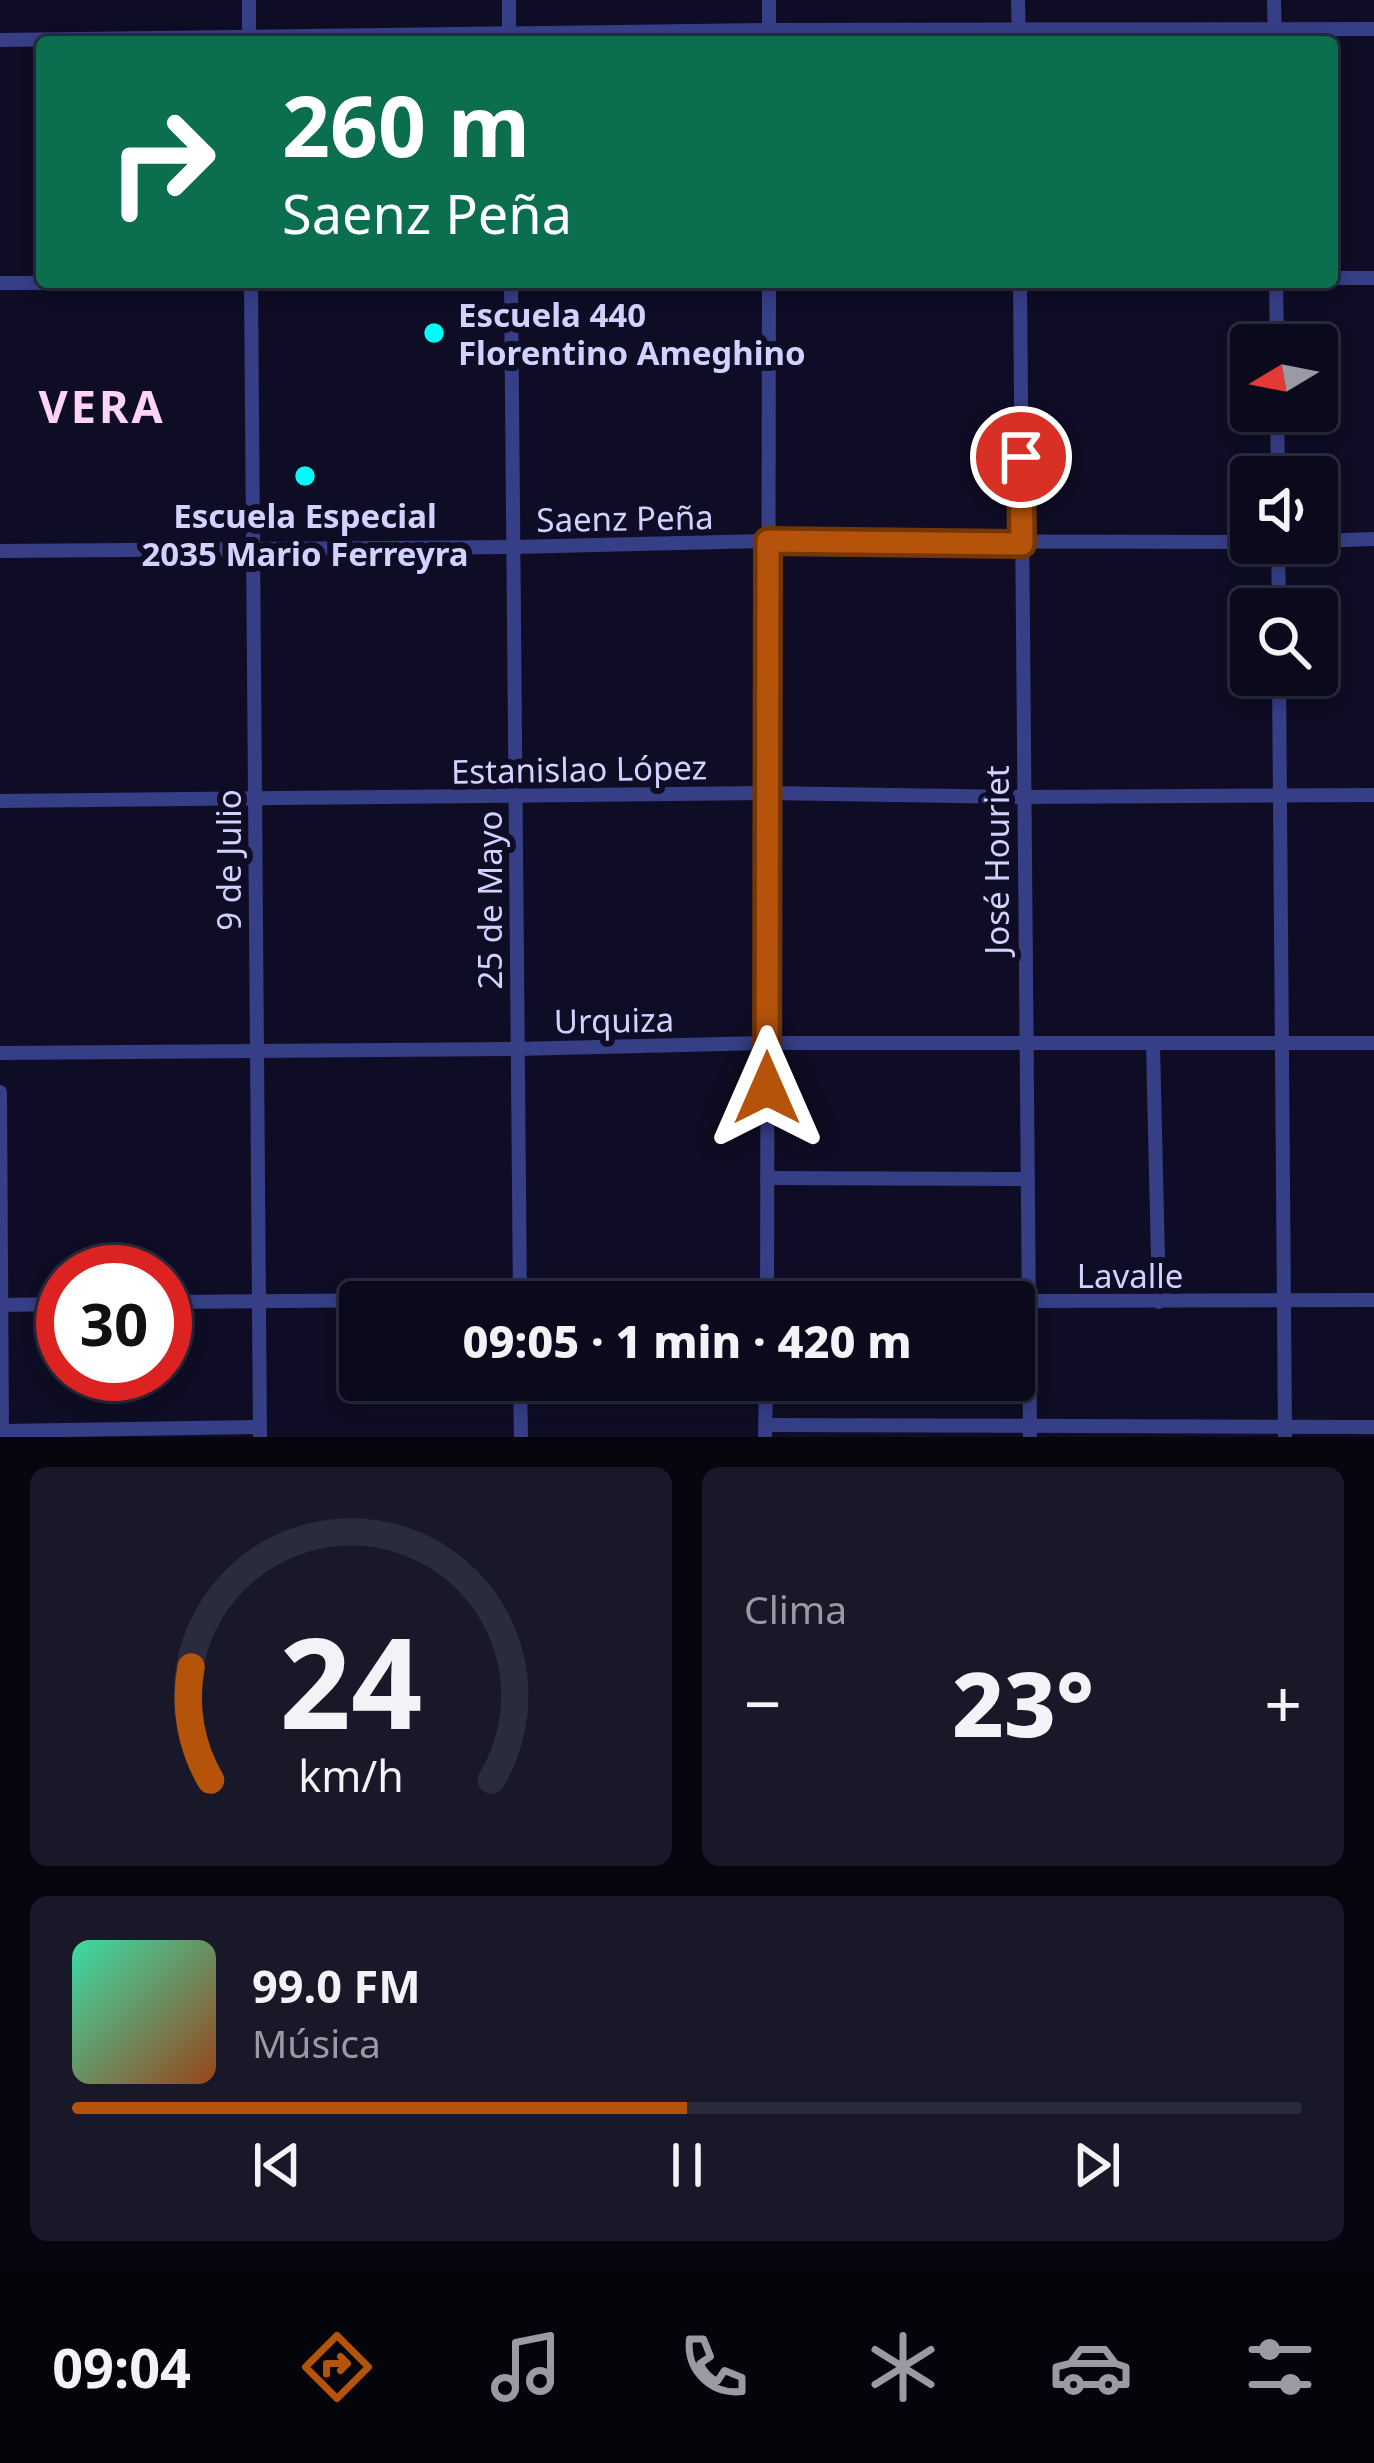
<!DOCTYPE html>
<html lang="es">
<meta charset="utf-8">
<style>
body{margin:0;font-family:"Noto Sans",sans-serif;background:#181829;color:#f1f3f6;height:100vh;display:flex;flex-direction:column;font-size:45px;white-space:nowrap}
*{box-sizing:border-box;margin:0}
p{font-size:39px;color:#999aa3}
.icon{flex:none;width:66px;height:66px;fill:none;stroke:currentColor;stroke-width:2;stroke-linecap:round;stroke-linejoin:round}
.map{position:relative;height:1437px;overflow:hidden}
.details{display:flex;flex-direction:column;gap:30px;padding:30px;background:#06060f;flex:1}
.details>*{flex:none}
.banner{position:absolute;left:36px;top:36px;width:1302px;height:252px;border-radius:12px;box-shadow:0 6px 18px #0003,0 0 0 3px #2a2b3b;background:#0b6e4f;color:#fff;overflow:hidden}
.needle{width:78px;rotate:260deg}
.tools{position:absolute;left:1230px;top:324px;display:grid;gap:24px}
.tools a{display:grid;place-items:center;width:108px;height:108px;border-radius:12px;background:#0a0a1c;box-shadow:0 6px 18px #0003,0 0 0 3px #2a2b3b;font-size:60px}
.speed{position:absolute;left:36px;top:1245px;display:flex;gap:24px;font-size:60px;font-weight:700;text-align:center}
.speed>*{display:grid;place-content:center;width:156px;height:156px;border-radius:50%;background:#0a0a1c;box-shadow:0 6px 18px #0003,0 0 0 3px #2a2b3b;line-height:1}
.speed .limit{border:18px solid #d22;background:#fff;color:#111}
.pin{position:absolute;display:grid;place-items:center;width:102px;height:102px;color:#fff;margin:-51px;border:6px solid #fff;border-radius:50%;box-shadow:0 3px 12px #0007}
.me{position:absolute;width:132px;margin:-66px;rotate:0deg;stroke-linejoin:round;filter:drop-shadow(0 0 9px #0008)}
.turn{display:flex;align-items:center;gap:42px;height:252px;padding:0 48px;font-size:54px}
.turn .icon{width:156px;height:156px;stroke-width:2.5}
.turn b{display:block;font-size:84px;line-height:102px}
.big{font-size:90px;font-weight:800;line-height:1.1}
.details .card{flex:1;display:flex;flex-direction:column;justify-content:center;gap:18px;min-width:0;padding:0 42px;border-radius:18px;background:#181829}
.details .dial{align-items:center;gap:0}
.dial svg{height:312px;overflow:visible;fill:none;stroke:#2a2b3b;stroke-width:7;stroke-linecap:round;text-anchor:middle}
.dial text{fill:#f1f3f6;stroke:none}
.song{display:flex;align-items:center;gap:36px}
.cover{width:144px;height:144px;border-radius:18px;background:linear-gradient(135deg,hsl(160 70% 55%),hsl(20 70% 35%))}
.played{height:12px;border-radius:6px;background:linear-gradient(90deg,#b45309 50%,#2a2b3b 50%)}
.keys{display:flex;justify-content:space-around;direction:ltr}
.heat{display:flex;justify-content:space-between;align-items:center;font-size:66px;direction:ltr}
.details .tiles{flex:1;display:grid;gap:30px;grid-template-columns:1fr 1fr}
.card:last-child{grid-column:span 2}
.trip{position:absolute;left:339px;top:1281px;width:696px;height:120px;border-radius:12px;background:#0a0a1c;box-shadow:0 6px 18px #0003,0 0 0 3px #2a2b3b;font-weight:800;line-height:120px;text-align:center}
.tab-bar{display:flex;height:192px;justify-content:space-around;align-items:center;background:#04040b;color:#999aa3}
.tab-bar .icon{width:84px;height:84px}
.tab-bar .current{color:#b45309}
.tab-bar b{font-size:54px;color:#f1f3f6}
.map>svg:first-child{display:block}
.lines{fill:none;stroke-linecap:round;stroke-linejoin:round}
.street{stroke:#363e86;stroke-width:14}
.route-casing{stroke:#753606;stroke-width:30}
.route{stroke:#b45309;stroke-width:21}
.poi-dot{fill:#00fcf4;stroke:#0e0d25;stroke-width:4.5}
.labels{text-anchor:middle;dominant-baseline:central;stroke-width:12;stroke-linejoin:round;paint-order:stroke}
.poi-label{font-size:33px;font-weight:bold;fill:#d1d2ff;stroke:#0e0d25;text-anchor:start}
.street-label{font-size:33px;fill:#d1d2ff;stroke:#0e0d25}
.district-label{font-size:45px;font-weight:bold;letter-spacing:3px;fill:#ffd3f5;stroke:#0e0d25}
</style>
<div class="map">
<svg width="1374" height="1437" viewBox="0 0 1374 1437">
<rect width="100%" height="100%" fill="#0e0d25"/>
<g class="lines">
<g class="street">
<path d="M249 0V42"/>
<path d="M509 0V42"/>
<path d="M1018 0 1019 42"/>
<path d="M1274 0 1275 42"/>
<path d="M0 40 769 30 1374 29"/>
<path d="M769 42V0"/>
<path d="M1332 278H1374"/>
<path d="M251 282 260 1437"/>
<path d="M511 282 520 1302"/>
<path d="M1020 282 1030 1437"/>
<path d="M1276 282 1277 345"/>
<path d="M0 283 430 282"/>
<path d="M1277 411 1278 477"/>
<path d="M1317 541 1374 539"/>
<path d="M1278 543 1279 609"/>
<path d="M0 551 513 547 768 541 1251 542"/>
<path d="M1279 675 1285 1437"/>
<path d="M0 801 768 793 1023 797 1374 795"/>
<path d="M1153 1045 1159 1302"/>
<path d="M0 1053 517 1049 767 1043H1374"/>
<path d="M0 1092 2 1437"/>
<path d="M767 1178 1028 1179"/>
<path d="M165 1302 767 1297 1031 1301 1374 1300"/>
<path d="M767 1302 769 282"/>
<path d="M0 1305 63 1304"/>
<path d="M520 1380 521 1437"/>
<path d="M765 1425 1374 1427"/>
<path d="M2 1431 260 1427"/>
<path d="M765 1437 766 1380"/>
</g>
</g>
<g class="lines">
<g class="route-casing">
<path id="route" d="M767 1088 768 541 1022 544 1021 457"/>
</g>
<use href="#route" class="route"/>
</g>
<g class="poi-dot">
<circle cx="434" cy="333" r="12"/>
<circle cx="305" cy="476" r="12"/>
</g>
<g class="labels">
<g class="poi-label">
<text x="458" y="314">Escuela 440<tspan x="458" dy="38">Florentino Ameghino</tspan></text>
<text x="305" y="515" text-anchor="middle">Escuela Especial<tspan x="305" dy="38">2035 Mario Ferreyra</tspan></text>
</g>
<g class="street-label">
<text transform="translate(625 518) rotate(-1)">Saenz Peña</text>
<text transform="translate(579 769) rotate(-1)">Estanislao López</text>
<text transform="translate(228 860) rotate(-90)">9 de Julio</text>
<text transform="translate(996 860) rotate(-90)">José Houriet</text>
<text transform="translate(489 900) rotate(-90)">25 de Mayo</text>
<text transform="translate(614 1020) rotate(-1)">Urquiza</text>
<text x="1130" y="1275">Lavalle</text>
</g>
<g class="district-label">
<text x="102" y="405">VERA</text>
</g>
</g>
</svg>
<div class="tools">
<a><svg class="needle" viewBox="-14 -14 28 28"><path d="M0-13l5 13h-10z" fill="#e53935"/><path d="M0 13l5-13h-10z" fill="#999aa3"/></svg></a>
<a><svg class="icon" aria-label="sound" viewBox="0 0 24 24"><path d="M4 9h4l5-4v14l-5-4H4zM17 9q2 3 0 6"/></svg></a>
<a><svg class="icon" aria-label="search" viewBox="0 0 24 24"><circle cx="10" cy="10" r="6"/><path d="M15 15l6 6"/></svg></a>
</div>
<div class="speed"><div class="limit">30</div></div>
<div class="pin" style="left:1021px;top:457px;background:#d93025"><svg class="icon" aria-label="arrive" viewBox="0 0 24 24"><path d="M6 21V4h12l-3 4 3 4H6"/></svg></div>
<svg class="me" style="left:767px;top:1088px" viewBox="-20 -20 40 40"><path d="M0-17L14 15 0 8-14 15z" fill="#b45309" stroke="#fff" stroke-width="4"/></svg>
<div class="trip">09:05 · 1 min · 420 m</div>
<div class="banner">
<div class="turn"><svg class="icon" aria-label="right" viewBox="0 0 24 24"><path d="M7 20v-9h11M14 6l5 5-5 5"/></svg><div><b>260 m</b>Saenz Peña</div></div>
</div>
</div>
<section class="details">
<div class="tiles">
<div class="card dial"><svg viewBox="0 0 100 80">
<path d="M14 69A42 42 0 1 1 86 69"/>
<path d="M14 69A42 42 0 0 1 9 40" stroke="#b45309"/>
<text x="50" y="56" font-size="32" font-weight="700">24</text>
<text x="50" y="72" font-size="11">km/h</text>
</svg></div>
<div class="card"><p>Clima</p>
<div class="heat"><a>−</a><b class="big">23°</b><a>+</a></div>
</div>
<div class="card">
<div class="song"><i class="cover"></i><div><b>99.0 FM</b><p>Música</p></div></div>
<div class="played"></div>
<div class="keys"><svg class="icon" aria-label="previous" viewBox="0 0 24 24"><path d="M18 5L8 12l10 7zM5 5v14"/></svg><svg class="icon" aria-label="pause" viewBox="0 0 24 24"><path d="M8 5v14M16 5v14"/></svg><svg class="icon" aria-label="next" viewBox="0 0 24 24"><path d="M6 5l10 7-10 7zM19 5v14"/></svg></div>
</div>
</div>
</section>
<nav class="tab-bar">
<b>09:04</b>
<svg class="icon current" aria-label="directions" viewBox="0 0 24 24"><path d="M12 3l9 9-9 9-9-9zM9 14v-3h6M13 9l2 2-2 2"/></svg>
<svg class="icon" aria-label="music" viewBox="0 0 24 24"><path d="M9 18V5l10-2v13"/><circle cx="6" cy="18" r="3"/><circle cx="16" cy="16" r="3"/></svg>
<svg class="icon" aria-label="phone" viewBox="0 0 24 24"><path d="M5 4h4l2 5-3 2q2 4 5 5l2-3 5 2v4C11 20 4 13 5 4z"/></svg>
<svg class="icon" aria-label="climate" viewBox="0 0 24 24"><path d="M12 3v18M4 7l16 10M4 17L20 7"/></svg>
<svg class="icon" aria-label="car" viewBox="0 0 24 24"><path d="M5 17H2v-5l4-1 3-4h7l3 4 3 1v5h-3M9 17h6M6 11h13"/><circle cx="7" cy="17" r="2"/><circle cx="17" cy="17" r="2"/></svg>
<svg class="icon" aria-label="filters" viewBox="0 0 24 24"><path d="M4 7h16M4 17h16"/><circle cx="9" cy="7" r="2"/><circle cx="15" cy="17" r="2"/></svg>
</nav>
